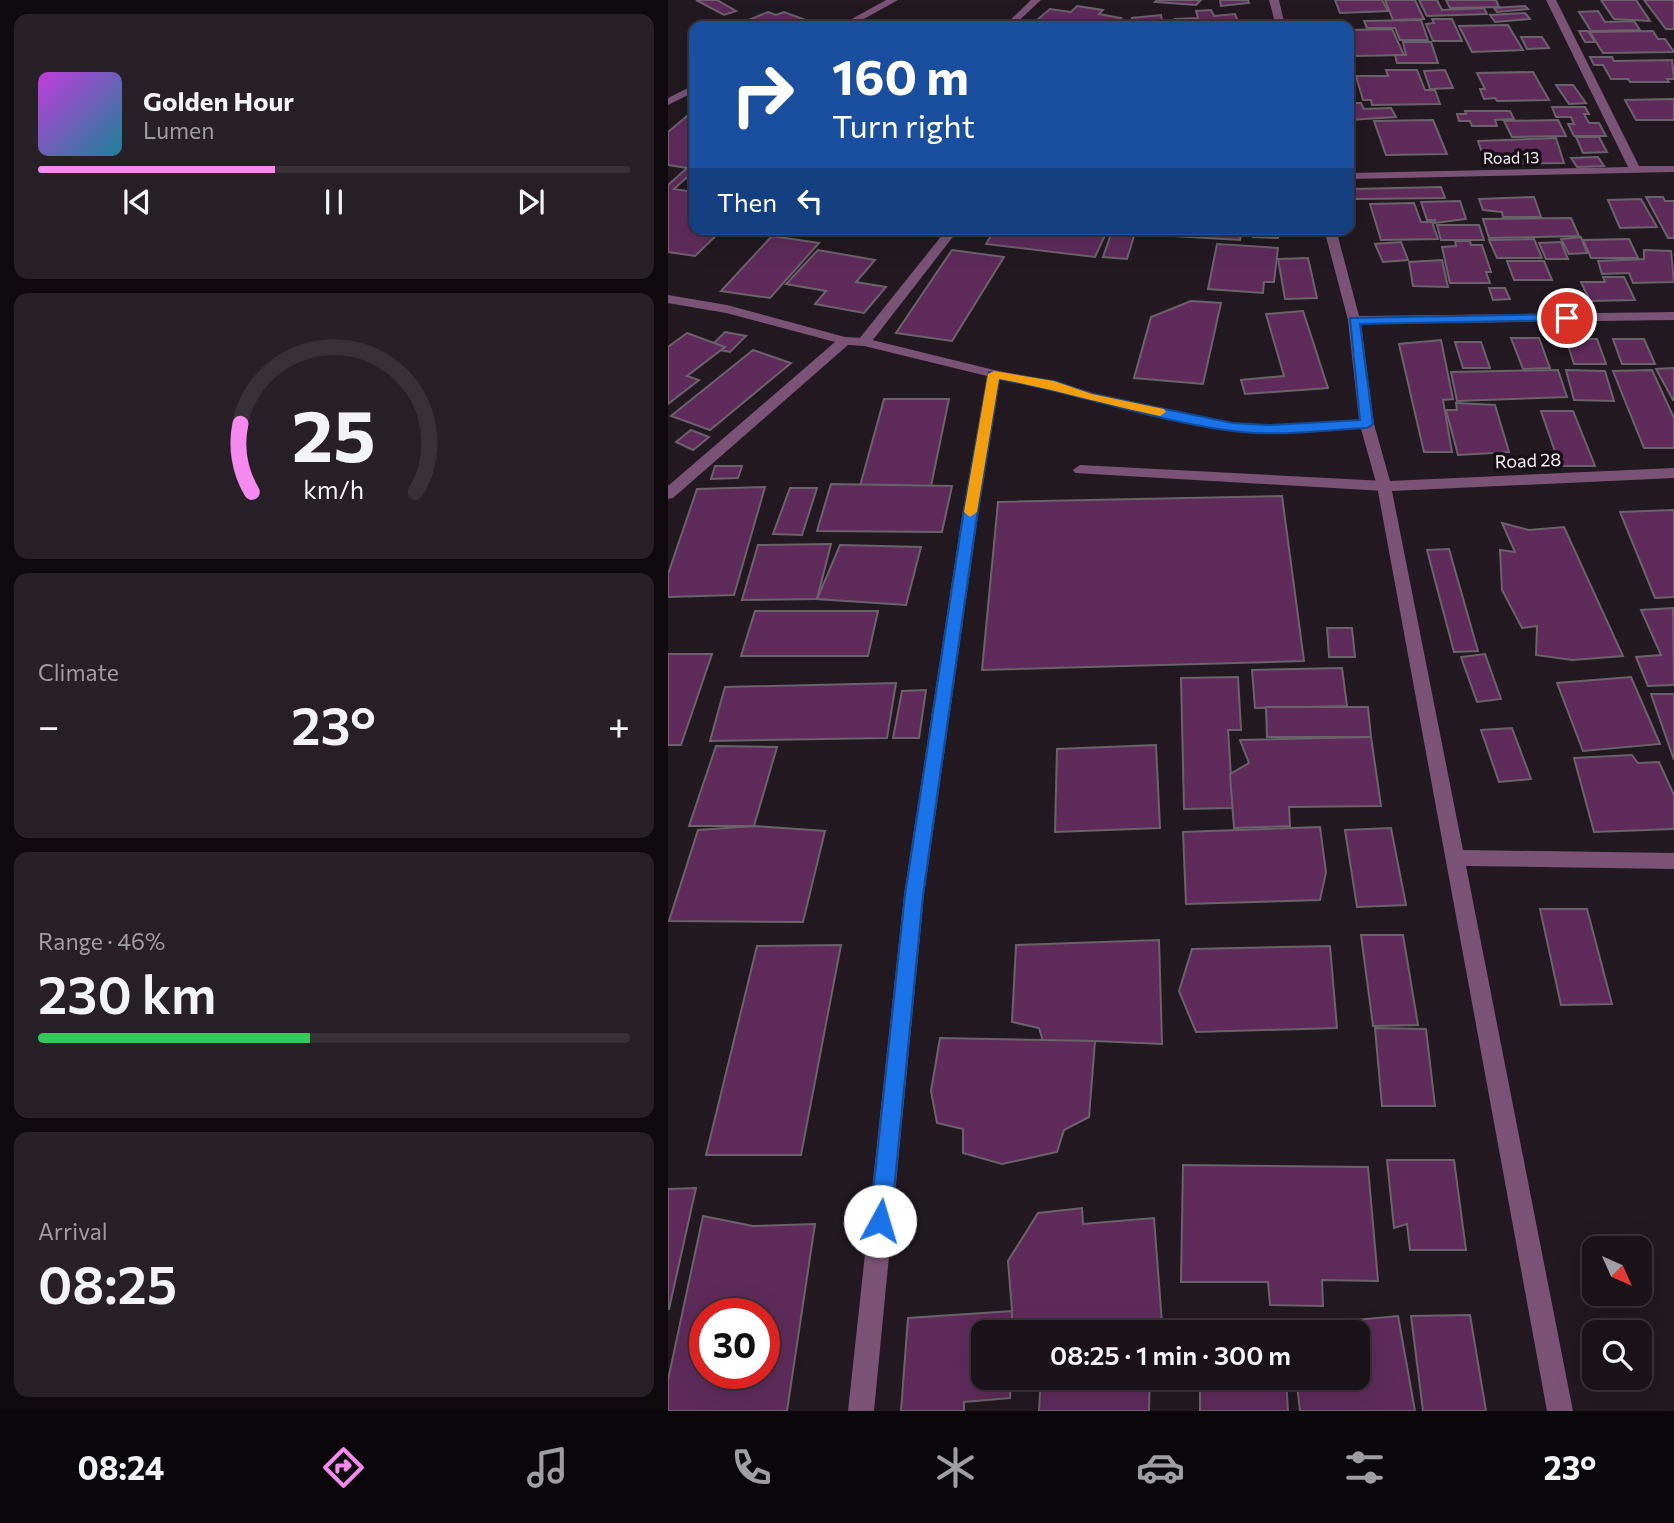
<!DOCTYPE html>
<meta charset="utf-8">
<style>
body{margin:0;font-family:Commissioner,sans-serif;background:#272026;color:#f1f3f6;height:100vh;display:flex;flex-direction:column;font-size:26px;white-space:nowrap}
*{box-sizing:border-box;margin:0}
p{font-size:23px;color:#9f9ea2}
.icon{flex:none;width:38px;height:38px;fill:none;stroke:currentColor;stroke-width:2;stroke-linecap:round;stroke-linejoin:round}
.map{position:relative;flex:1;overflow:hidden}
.details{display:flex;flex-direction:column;gap:14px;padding:14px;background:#0e0a0e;width:668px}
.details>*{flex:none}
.banner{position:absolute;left:21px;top:21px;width:665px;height:214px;border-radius:14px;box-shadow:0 7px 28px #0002,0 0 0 2px #383238;background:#1a4fa0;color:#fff;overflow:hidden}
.needle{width:46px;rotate:135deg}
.tools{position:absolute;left:914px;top:1236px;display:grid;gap:14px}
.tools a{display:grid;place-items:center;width:70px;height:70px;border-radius:14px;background:#1a1319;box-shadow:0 7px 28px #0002,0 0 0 2px #383238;font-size:35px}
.speed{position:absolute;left:21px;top:1298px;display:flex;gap:14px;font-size:35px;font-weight:700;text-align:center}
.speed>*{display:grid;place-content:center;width:91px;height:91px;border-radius:50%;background:#1a1319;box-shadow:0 7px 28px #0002,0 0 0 2px #383238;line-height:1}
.speed .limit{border:10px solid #d22;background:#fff;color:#111}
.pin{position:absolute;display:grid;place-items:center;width:60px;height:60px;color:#fff;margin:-30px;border:4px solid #fff;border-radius:50%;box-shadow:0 2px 7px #0007}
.me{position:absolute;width:77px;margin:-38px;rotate:6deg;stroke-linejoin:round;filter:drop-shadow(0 0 5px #0008)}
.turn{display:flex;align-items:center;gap:24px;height:147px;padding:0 28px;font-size:32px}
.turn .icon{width:91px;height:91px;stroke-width:2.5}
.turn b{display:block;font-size:49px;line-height:60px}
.then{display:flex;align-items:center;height:66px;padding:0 28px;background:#0003;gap:14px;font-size:26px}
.big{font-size:52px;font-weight:600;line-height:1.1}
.details .card{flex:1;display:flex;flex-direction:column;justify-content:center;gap:10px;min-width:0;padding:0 24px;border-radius:14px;background:#272026}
.details .dial{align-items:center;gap:0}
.dial svg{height:182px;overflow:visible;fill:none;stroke:#383238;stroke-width:7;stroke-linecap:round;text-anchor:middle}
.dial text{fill:#f1f3f6;stroke:none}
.song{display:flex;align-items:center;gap:21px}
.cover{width:84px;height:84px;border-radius:10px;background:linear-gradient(135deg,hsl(290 70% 55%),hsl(190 70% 35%))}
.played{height:7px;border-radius:4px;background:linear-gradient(90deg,#f689ed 40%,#383238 40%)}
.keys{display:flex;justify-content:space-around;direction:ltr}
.heat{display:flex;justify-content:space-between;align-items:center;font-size:38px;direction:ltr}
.charge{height:10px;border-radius:5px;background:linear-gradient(90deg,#34c759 46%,#383238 0)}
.trip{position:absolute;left:303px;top:1320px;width:399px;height:70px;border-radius:14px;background:#1a1319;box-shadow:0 7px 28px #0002,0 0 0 2px #383238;font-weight:600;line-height:70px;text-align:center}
.tab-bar{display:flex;height:112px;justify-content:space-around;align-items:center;background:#0a080a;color:#9f9ea2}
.tab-bar .icon{width:49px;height:49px}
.tab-bar .current{color:#f689ed}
.tab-bar b{font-size:32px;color:#f1f3f6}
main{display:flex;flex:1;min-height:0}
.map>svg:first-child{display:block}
.building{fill:#5e2b5b;stroke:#6c626b;stroke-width:2;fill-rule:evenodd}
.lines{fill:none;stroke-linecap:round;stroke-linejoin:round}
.service{fill:#7a5376;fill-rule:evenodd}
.minor{fill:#7a5376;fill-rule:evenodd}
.route{fill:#1a73e8;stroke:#114b97;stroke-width:2}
.slow{fill:#f59e0b}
.labels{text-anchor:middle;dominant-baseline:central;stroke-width:7;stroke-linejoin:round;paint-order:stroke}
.far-street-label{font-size:16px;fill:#f7f0f6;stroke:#181017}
.street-label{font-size:18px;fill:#f7f0f6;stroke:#181017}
</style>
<main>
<section class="details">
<div class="card">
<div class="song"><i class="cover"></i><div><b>Golden Hour</b><p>Lumen</p></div></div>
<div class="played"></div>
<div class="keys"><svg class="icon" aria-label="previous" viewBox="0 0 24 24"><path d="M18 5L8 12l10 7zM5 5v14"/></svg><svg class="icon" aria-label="pause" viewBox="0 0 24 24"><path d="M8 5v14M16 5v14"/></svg><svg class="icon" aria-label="next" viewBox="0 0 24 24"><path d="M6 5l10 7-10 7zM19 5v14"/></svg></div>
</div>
<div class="card dial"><svg viewBox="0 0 100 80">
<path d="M14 69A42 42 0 1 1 86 69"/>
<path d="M14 69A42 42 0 0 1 9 39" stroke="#f689ed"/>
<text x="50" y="56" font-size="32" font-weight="700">25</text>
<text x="50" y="72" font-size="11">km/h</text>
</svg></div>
<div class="card"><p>Climate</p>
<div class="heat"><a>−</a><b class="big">23°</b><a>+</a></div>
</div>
<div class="card"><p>Range · 46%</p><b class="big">230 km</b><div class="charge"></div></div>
<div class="card"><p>Arrival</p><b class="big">08:25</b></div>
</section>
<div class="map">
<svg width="1006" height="1411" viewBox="0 0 1006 1411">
<rect width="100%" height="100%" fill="#221921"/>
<g class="building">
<path d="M28 0H49L68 11 56 15Z"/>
<path d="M489 0H533L528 5 487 2Z"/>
<path d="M552 0H580L581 3 553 6Z"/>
<path d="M667 0H714L720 11 672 13Z"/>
<path d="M717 0H747L756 19 725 20Z"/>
<path d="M751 0H769L774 10 816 8 819 14 759 16Z"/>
<path d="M778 0H828L831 7 782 8Z"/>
<path d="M933 0H968L982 21 946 19Z"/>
<path d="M976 0H1006V29H998Z"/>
<path d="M409 6 435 10 431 14 453 18 444 26H362L382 9 403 12Z"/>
<path d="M857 6 860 9 829 12 826 8Z"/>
<path d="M543 10 546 16 567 14 572 26H509L507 19 530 18 528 11Z"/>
<path d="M930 11 937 22 966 21 972 30 923 31 911 12Z"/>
<path d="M100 12 108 15 116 12 135 19 117 26 69 25Z"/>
<path d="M857 13 862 19 827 22 822 15Z"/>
<path d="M493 15 495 26H464V18Z"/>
<path d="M764 19H784L794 41H765L758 24 766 23Z"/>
<path d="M753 20 760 40H732L727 28H699L696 21Z"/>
<path d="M840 25 855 50 804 52 791 26Z"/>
<path d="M724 29 736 55 688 56 681 30Z"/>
<path d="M911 31H920L927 42H917Z"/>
<path d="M985 31 990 39H997L1006 52 935 53 922 32Z"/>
<path d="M853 37H874L881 48 859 49Z"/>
<path d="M735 42H763L770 63H729L727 55H738Z"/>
<path d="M922 57H944L946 61 1004 60 1006 79H999L1001 82H962L960 79H943L935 65H926Z"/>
<path d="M718 70H749L757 90H767L772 104 704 105 703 100H695L688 76H720Z"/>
<path d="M777 70 785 88 762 89 756 71Z"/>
<path d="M865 72 881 100 829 101 827 98 816 99 812 89H817L809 73Z"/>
<path d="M888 85H905L918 103 901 104Z"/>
<path d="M1006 99V120H968L957 100Z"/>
<path d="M681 103H693L696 109 723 108 728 117 681 120Z"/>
<path d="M884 107H917L921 114H916L921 123H931L938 136H906L900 124H906L903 117H888Z"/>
<path d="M797 111H842L846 119 827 120 829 126H804L802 121H791L789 114H798Z"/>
<path d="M19 116 26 117V179L18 178 6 189 26 192V229H55L27 256 0 252V185L19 168 0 165V132Z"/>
<path d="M765 120 779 154 718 155 706 121Z"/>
<path d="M890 120 898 136 844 137 836 121Z"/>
<path d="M908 137H931L939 152 915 153Z"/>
<path d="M888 138 896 163 818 164 810 141Z"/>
<path d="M930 157 936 166 909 167 903 158Z"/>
<path d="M773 187 777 198 688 199 685 189Z"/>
<path d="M866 197 873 217H835L834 212 815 210 811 199Z"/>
<path d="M978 197H995L997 201H1006V238H1000Z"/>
<path d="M973 199 989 227 952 228 940 200Z"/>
<path d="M792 201 798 219 766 223 767 220H759L753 202Z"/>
<path d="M746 203 753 222H764L770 239 713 240 702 204Z"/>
<path d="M903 218 911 236 821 238 815 219Z"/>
<path d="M769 225H811L816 240H773Z"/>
<path d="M327 229H406L438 233 427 257 318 244Z"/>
<path d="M474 229H574L572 240 473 234Z"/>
<path d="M586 229H622V233L611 232 610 238 585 237Z"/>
<path d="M443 234 466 236 459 259 435 257Z"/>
<path d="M104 236 151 243 102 298 53 291Z"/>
<path d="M913 237 919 253 901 254 893 239Z"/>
<path d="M866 239 874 258H829L821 240Z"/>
<path d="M961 239 970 258H923L915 240Z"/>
<path d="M787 241H802L803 245H814L823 272H818L822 283H782L774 247 788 246Z"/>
<path d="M733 242 740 260 715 262 707 244Z"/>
<path d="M893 242 900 259H878L871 243Z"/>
<path d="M549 244 610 248 606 282H596L595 293 540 289Z"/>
<path d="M150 250 207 260 188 282 218 287 196 313 147 304 158 291 118 284Z"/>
<path d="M284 250 336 257 284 341 228 333Z"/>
<path d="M976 250 1003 251 1006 282 965 283 961 273 934 274 930 261 976 259Z"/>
<path d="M640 258 649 298 617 299 610 259Z"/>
<path d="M774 260 780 287 745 286 741 262Z"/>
<path d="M839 261H876L884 280H846Z"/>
<path d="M935 277H956L967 300 922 301 913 282H937Z"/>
<path d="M821 288H837L842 299 825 300Z"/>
<path d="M523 301 553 303 535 384 466 378 483 317Z"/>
<path d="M635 311 660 388 577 394 573 380 616 376 598 314Z"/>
<path d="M57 332 78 336 62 352 41 348Z"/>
<path d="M19 333 57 347 19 376 31 380 0 404V347Z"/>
<path d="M843 338H871L882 368 855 369Z"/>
<path d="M898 339H929L938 364H906Z"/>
<path d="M945 339H976L987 364H954Z"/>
<path d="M773 340 785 399 775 400 784 452H756L731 344Z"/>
<path d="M787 342H813L822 368H795Z"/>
<path d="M85 350 123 363 42 430 3 416Z"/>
<path d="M1006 368V400H1005L988 369Z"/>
<path d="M890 370 899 397 789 401 783 372Z"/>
<path d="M898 370 937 371 946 401 906 400Z"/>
<path d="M984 370 1006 418V448H976L945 371Z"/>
<path d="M216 399H281L263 486H192Z"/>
<path d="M788 403 827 405 841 452 790 455 778 410H789Z"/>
<path d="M873 411H905L927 466H892Z"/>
<path d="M23 430 41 437 25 450 8 442Z"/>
<path d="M47 466H74L70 478 43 479Z"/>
<path d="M163 484 284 486 274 532 149 531Z"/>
<path d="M97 487 66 595 0 597V574L29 489Z"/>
<path d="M122 488H149L134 535 105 534Z"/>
<path d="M614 496 636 661 314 670 330 502Z"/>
<path d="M1006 510V597L987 598 952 512Z"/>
<path d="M834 523 861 530 896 527 955 656 904 660 868 655 869 626 854 628 834 590 832 550 847 552Z"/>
<path d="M163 544 149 599 74 600 90 545Z"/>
<path d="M172 545 253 547 238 605 149 599Z"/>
<path d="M781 549 810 651 786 652 759 550Z"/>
<path d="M1005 608 1006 685 980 686 968 657 993 655 973 610Z"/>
<path d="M87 611H210L200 656H73Z"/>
<path d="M659 628H684L687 657H661Z"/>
<path d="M0 654H44L13 745H0Z"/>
<path d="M817 654 833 699 809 702 793 657Z"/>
<path d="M674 668 679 706 587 708 584 670Z"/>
<path d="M570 677 573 730H560L565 808 516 809 513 678Z"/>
<path d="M963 677 992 744 915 751 889 683Z"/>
<path d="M228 683 219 738 42 741 57 687Z"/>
<path d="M258 690 251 738H225L234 691Z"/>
<path d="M983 694H1006V760Z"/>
<path d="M598 707H700L703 737H599Z"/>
<path d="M844 728 863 779 831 782 813 730Z"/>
<path d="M703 737 713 806 621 807 622 826 566 828 562 774 581 763 572 740Z"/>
<path d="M488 745 492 828 387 832 389 749Z"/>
<path d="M48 746 109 747 86 826H21Z"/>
<path d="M964 755 970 763 991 762 1006 795V829L926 832 906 758Z"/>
<path d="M86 826 157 831 135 922 1 921 30 830Z"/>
<path d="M652 827 658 872 652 900 518 904 515 832Z"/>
<path d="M723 828 738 905 689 907 677 830Z"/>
<path d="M872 909H919L944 1004 893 1005Z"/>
<path d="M693 935H735L750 1025 705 1026Z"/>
<path d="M491 940 494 1044 427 1041 377 1048 371 1028 344 1022 348 945Z"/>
<path d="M173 945 133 1155H38L89 946Z"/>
<path d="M662 946 669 1028 528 1032 511 991 524 949Z"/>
<path d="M707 1028 758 1029 767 1106H714Z"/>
<path d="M272 1038 427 1041 421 1117 396 1130 389 1152 334 1164 295 1153V1129L269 1123 263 1091Z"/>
<path d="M719 1160H786L798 1250H742L739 1224 726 1228Z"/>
<path d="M515 1165 700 1167 710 1281 654 1280 655 1306 602 1305 600 1282H513Z"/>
<path d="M28 1188 1 1309H0V1189Z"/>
<path d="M414 1208 415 1224 486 1218 494 1323 415 1332H341L344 1311 340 1261 370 1213Z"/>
<path d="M35 1216 85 1226 147 1224 119 1411H0V1380ZM37 1314H96V1374H37Z"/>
<path d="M344 1311V1332H315V1377H343L342 1398 296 1402V1411H233L240 1318Z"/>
<path d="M802 1315 818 1411H755L743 1316Z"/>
<path d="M730 1316 747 1411H632L628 1377H690V1332H623L622 1326Z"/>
<path d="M373 1377H482L481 1411H371Z"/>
<path d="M532 1377H618L620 1411H532Z"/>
</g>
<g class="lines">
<g class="service">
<path d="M218 0H230L183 26H171Z"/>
<path d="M363 0H373L345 26H336Z"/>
<path d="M26 85V92L0 105V98Z"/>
<path d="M279 229H291L201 345H191V339Z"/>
<path d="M412 465 716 481 723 486 716 491 407 473 405 470Z"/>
</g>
<g class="minor">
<path d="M601 0H611L617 26H608Z"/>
<path d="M878 0H888L971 166H1006V172L681 179V173L960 167Z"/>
<path d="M656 229H668L691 316 1006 312V320L693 324 706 424 722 481 1006 468V478L724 491 795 850 1006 853V869L798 866 905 1411H879L709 486 693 429 601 433 565 431 332 379 310 516 256 895 206 1411H180L236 895 294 516 319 376 196 346 180 345 5 498 0 499V486L167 342 58 313 0 303V295L59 305 177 337 196 338 326 370 386 381 425 393 565 423 601 425 691 420 680 320Z"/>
</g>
</g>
<path class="route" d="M899 314 903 315V320L692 324 705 424 699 428C655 430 609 437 565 431 486 421 409 393 331 379L309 516 255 895 223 1221 220 1228 212 1232 205 1228 202 1221 237 895 295 516 321 372 386 381 424 394 565 423 601 425 692 420 682 318Z"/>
<path class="slow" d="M326 371 386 381 424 394 496 409 498 412 492 416C438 405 385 389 331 379L309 512 302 517 296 512 320 374Z"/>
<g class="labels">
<g class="far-street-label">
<text transform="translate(843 157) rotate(-1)">Road 13</text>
</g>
<g class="street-label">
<text transform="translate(860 460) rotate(-2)">Road 28</text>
</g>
</g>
</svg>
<div class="tools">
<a><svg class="needle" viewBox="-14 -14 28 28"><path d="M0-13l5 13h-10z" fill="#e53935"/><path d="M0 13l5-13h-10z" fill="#9f9ea2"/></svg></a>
<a><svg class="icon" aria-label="search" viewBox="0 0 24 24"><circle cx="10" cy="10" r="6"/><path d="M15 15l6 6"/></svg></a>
</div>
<div class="speed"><div class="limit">30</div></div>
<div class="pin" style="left:899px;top:318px;background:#d93025"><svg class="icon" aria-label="arrive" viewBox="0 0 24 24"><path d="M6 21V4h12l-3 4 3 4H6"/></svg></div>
<svg class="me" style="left:212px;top:1221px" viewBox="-20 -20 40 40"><circle r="19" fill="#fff"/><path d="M0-13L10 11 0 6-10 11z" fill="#1a73e8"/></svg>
<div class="trip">08:25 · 1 min · 300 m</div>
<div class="banner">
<div class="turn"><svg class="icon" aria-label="right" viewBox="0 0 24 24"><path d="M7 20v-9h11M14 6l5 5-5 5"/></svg><div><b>160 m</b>Turn right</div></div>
<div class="then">Then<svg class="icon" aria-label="left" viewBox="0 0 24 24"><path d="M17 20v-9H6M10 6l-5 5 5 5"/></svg></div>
</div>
</div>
</main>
<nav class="tab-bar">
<b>08:24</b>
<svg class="icon current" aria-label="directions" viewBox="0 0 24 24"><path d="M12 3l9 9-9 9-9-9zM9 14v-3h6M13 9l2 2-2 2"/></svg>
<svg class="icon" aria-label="music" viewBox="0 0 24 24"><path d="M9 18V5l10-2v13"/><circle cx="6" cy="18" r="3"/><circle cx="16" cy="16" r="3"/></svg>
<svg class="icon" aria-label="phone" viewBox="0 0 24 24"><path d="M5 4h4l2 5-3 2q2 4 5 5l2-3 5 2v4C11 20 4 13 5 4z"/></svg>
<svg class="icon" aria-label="climate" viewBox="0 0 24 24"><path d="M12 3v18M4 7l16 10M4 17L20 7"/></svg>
<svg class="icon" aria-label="car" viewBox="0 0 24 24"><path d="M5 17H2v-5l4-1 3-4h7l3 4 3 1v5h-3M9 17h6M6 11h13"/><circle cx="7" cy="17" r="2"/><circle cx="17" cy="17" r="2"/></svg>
<svg class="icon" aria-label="filters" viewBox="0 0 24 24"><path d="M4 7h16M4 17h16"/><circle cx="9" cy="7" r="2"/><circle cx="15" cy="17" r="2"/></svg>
<b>23°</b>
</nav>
